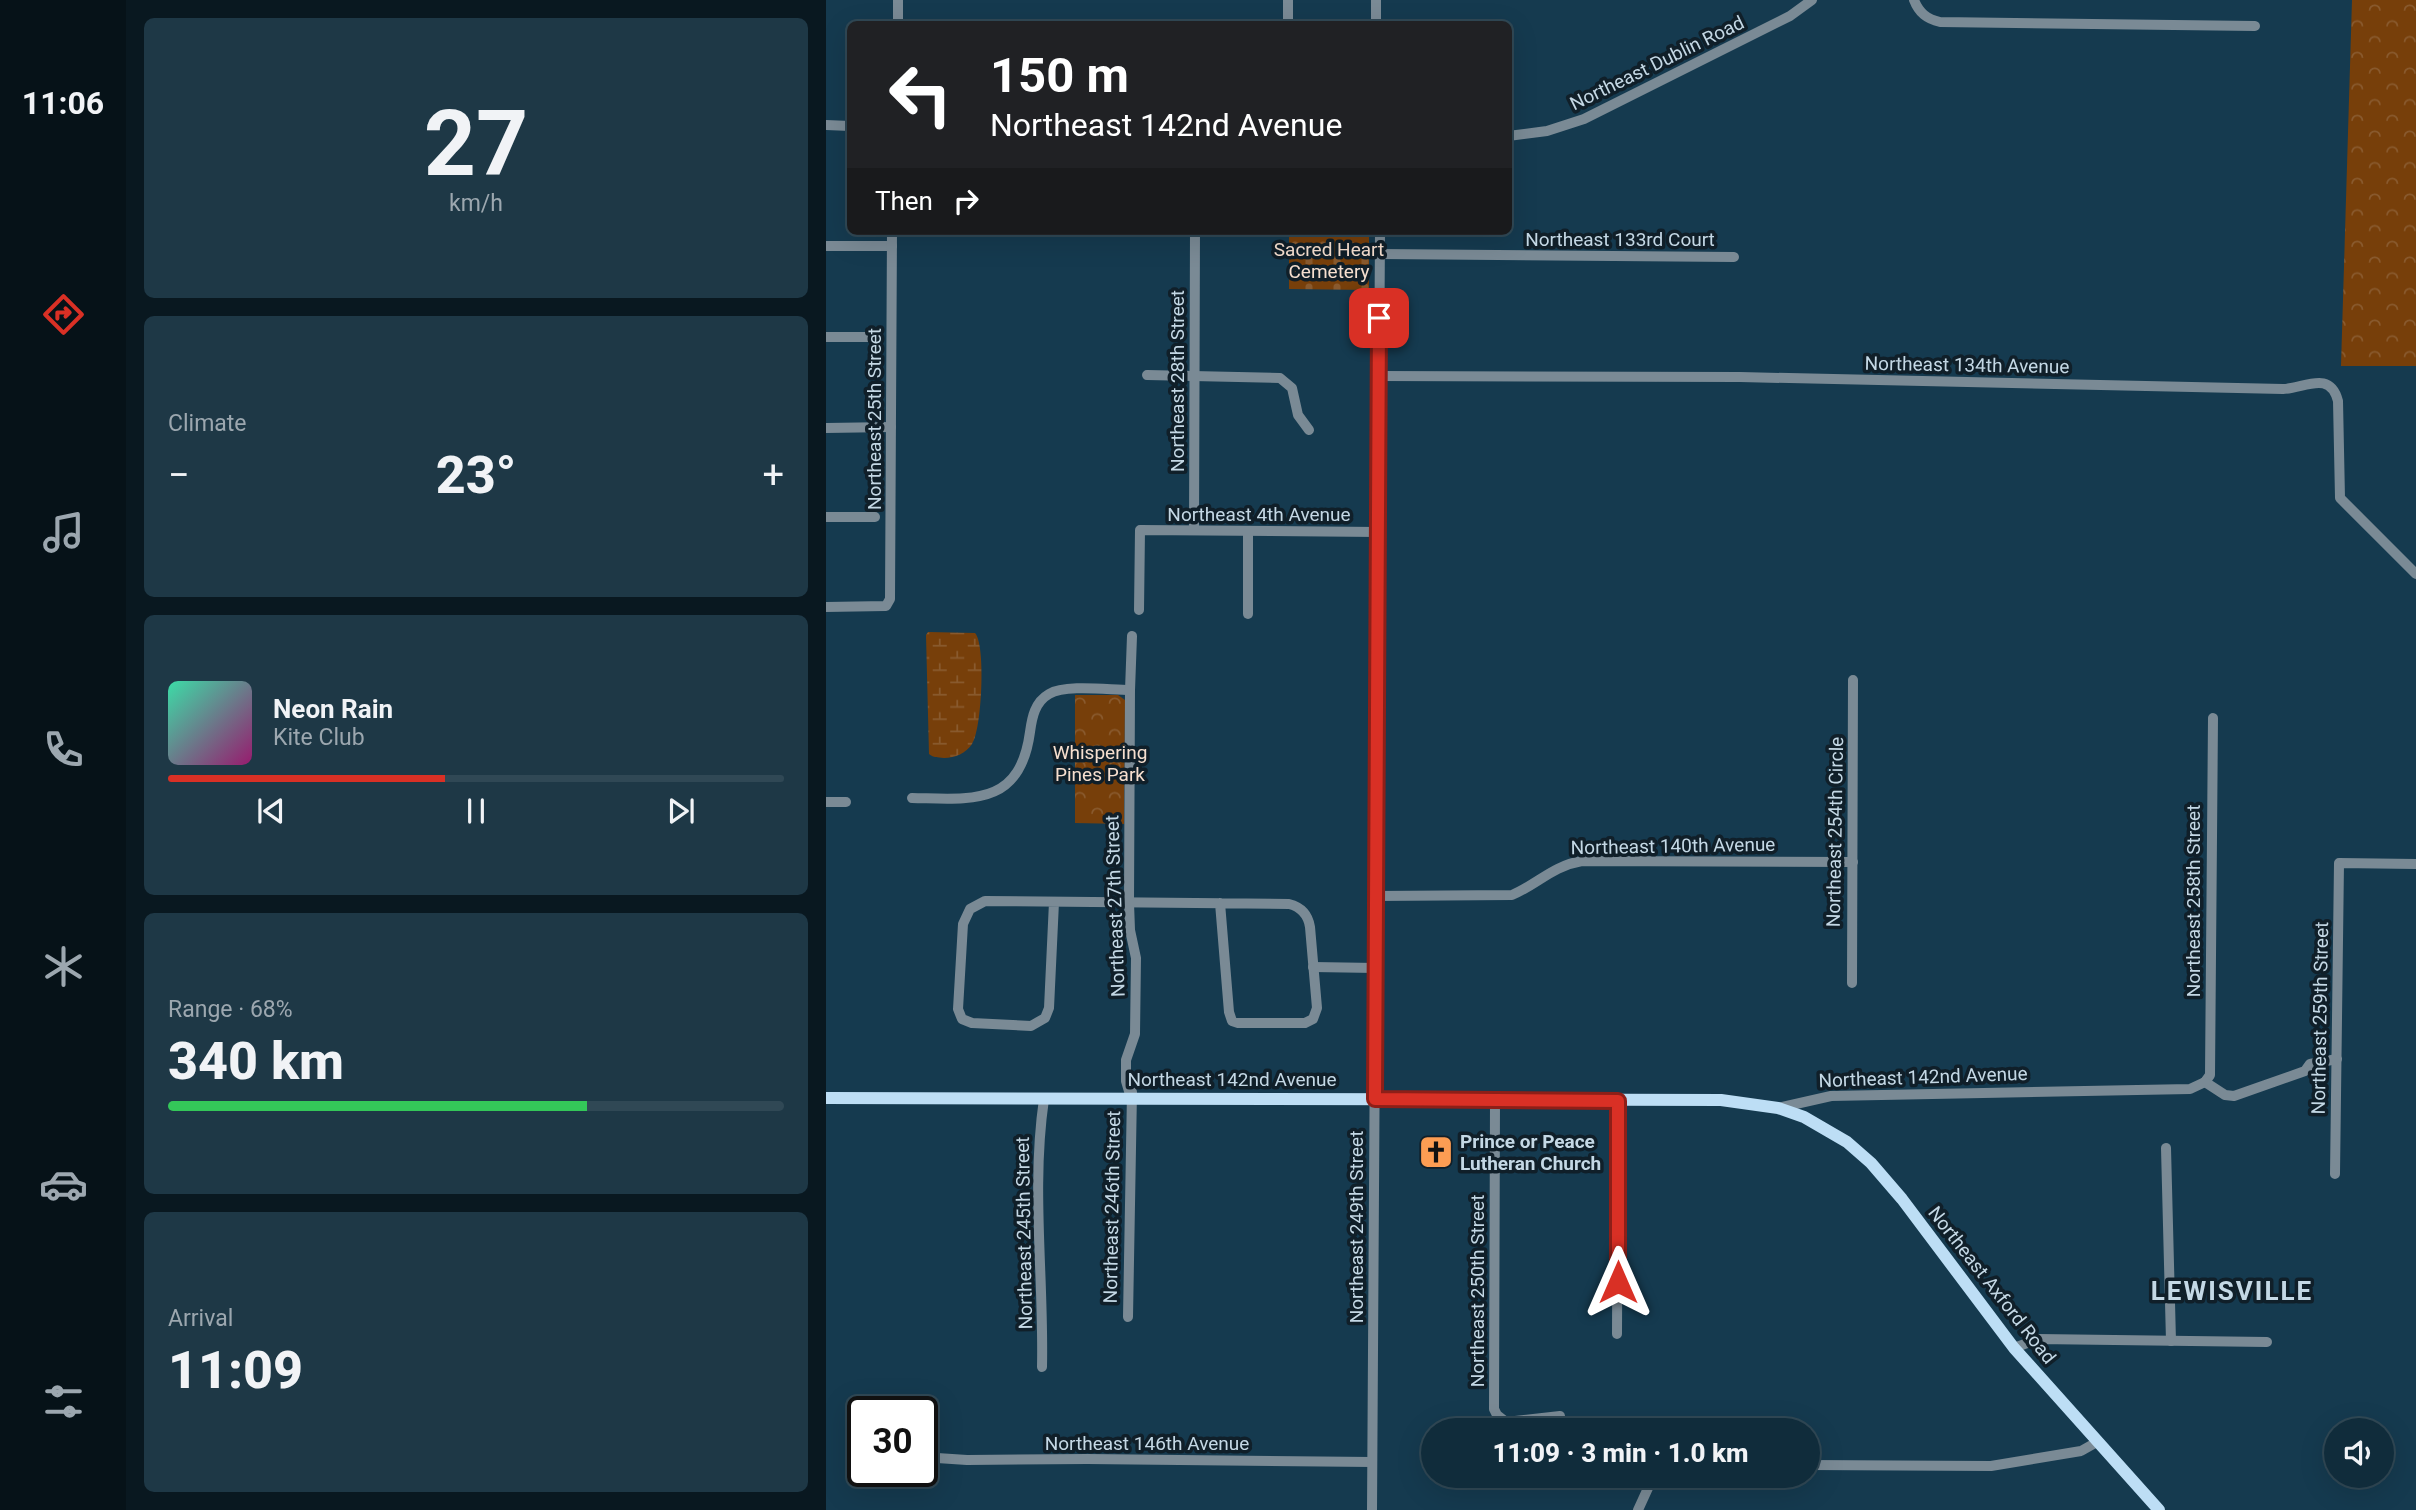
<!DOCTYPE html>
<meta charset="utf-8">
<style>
body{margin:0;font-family:Roboto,sans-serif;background:#1e3846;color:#f1f3f6;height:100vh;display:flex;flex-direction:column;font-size:26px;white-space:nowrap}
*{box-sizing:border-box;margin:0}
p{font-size:23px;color:#9ca7af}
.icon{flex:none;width:38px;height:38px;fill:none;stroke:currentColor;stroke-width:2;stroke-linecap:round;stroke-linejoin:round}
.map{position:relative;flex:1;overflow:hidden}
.drawer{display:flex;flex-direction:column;gap:18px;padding:18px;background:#091820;width:700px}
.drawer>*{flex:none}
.banner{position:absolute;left:21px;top:21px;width:665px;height:214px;border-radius:10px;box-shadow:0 7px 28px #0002,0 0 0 2px #304855;background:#202124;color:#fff;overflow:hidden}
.tools{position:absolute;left:1498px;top:1418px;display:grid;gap:14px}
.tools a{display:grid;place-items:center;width:70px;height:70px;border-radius:50%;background:#102c3b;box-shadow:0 7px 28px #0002,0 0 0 2px #304855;font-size:35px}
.speed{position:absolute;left:21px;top:1396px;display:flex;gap:14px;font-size:35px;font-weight:700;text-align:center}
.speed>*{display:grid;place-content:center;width:91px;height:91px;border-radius:50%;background:#102c3b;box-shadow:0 7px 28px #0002,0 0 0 2px #304855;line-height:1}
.speed .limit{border:4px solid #111;border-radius:10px;background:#fff;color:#111}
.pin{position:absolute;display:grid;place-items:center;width:60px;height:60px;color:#fff;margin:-30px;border-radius:14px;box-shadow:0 4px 10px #0006}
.me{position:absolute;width:77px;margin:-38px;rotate:0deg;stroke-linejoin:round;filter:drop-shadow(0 0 5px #0008)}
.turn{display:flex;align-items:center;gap:24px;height:147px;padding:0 28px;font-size:32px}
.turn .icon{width:91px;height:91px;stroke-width:2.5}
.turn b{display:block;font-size:49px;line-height:60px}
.then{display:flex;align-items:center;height:66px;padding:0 28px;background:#0003;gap:14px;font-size:26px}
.big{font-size:52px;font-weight:800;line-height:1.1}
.drawer .tile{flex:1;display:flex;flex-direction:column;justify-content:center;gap:10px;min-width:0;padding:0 24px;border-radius:10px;background:#1e3846}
.drawer .dial{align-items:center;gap:0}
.dial b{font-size:91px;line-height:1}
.song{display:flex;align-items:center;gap:21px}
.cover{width:84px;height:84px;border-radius:10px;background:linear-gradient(135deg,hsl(160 70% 55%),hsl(320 70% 35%))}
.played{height:7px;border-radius:4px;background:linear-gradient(90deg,#d93025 45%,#304855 45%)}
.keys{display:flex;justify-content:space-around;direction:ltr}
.heat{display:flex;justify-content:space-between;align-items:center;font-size:38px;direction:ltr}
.charge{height:10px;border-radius:5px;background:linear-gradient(90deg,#34c759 68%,#304855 0)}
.trip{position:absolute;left:595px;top:1418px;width:399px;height:70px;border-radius:35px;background:#102c3b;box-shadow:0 7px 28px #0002,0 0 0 2px #304855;font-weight:800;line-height:70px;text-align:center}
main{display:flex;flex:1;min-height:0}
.tab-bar{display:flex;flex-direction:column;width:126px;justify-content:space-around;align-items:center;background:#061218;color:#9ca7af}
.tab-bar .icon{width:49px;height:49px}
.tab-bar .current{color:#d93025}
.tab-bar b{font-size:32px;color:#f1f3f6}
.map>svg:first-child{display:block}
.wetland{fill:url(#wetland-marsh)}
.cemetery{fill:url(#cemetery-stones)}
.park{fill:url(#park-crowns)}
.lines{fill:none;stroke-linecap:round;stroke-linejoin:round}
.minor{stroke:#7a8a95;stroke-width:10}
.major{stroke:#bddef5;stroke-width:12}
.route-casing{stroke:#8d1f18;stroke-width:18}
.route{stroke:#d93025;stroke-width:12}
.labels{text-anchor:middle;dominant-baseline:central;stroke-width:7;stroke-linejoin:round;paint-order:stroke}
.street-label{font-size:19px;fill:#c4d8e5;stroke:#101f29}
.park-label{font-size:19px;fill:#f6dfcf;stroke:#101f29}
.poi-label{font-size:19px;font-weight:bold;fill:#c4d8e5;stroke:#101f29;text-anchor:start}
.district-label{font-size:26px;font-weight:bold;letter-spacing:2px;fill:#c4d8e5;stroke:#101f29}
</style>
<main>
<nav class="tab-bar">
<b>11:06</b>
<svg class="icon current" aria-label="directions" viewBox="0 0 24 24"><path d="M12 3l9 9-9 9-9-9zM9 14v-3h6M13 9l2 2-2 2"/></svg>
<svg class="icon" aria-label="music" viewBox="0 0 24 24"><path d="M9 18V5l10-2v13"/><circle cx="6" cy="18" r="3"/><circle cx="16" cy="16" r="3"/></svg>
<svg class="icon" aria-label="phone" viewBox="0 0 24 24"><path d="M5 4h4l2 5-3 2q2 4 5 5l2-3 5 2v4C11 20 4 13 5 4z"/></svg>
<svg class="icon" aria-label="climate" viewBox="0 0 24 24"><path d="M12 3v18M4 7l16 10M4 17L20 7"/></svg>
<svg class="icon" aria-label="car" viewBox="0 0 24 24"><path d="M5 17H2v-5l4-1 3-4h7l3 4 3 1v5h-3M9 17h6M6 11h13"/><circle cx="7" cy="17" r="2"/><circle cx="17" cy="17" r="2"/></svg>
<svg class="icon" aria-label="filters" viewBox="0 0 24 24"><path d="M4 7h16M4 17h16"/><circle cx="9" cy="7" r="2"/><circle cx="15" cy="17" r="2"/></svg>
</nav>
<section class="drawer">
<div class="tile dial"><b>27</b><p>km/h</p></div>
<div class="tile"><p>Climate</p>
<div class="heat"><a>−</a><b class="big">23°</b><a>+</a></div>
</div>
<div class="tile">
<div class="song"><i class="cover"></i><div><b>Neon Rain</b><p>Kite Club</p></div></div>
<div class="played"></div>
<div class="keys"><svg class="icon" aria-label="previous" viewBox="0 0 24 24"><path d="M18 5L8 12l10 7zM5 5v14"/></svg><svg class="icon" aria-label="pause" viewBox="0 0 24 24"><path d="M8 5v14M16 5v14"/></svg><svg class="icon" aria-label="next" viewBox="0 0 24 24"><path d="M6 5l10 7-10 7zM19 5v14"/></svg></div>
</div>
<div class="tile"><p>Range · 68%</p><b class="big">340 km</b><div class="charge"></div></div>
<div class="tile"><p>Arrival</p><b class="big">11:09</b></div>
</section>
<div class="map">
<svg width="1590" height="1510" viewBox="0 0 1590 1510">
<defs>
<pattern id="wetland-marsh" width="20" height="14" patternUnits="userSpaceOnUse" patternTransform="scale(1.75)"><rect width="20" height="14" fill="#773f0a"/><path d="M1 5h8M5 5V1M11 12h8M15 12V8" fill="none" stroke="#895a2e"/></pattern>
<pattern id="cemetery-stones" width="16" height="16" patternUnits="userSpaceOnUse" patternTransform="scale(1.75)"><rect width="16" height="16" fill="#773f0a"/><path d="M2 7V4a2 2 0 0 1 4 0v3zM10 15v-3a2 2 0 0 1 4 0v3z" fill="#895a2e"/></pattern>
<pattern id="park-crowns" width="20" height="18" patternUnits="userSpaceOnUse" patternTransform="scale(1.75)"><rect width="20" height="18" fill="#773f0a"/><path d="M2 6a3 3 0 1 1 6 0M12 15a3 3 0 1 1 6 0" fill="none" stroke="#895a2e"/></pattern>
</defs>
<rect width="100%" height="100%" fill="#153a4f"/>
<path class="wetland" d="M102 632 149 633C160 644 156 731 146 744 140 753 129 758 118 758 111 757 108 758 103 754L100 635Z"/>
<path class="cemetery" d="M463 231H543V290L463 289Z"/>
<g class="park">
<path d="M1526 0H1590V366H1515Z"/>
<path d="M249 695H292L299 700 298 824 249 823Z"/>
</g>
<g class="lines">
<g class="minor">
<path d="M462 0V24"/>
<path d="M550 0V24"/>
<path d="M1088 0C1093 13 1101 19 1114 22L1429 26"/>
<path d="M72 24V0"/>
<path d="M0 125 24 126"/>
<path d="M682 136 721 131 758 119 964 16 986 0"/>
<path d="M0 246H66"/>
<path d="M554 254 908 257"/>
<path d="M0 337H50"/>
<path d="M321 375 454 378 466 388 472 415 483 430"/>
<path d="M553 376 914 377 1457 389C1479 388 1504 370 1512 401L1514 498 1590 574"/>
<path d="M0 428 65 427"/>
<path d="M0 517H49"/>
<path d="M368 530 369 231"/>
<path d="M422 531V614"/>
<path d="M0 607 60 606 64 599 66 231"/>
<path d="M313 610 314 530 552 532"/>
<path d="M86 798C145 799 194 807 204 732 206 717 209 702 223 694 240 684 283 690 304 690"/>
<path d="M0 802H20"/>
<path d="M551 896 686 895C712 884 726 866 756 861L1027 862"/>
<path d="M228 902 223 1008 219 1018 205 1026 146 1023 136 1019 132 1009 137 924 144 909 159 901 463 904C475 907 482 914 484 927L491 1008 487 1019 479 1023H412L406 1021 403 1012 394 903"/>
<path d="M487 967 550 968"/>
<path d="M1026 983 1027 680"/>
<path d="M1379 1082 1384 1075 1387 718"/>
<path d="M1379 1082 1399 1095 1408 1096 1479 1071 1484 1064 1511 1059"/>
<path d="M305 1098 300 1081V1060L309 1034 310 958 304 930 303 903 304 690 306 636"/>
<path d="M669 1101 668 1409 671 1415 680 1422 734 1416"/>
<path d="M952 1108 1005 1096 1364 1089 1379 1082"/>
<path d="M1340 1148 1345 1341"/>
<path d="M1509 1174 1513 863 1590 864"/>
<path d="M302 1317 306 1092"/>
<path d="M791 1334 792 1101"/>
<path d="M1188 1348 1212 1339 1441 1342"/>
<path d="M216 1367C218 1278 205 1188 218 1099"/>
<path d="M96 1457 141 1460 261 1459 546 1462"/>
<path d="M982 1465 1165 1466 1255 1451 1271 1442"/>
<path d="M546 1510 554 231"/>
<path d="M812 1510 828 1475"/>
</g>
<path class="major" d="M0 1098 895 1100 952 1108 978 1117 1021 1142 1045 1163 1076 1199 1188 1348 1333 1510"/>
</g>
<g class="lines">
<g class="route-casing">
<path id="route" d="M553 318 549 1099 792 1101V1282"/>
</g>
<use href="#route" class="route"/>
</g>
<defs>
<g id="church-square" transform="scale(1.75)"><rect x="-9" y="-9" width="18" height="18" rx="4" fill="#fc9d53" stroke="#101f29"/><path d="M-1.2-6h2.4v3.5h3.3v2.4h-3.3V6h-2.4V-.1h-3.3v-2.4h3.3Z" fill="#111"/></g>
</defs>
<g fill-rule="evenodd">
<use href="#church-square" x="610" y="1152"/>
</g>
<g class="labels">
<g class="street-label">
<text transform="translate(831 63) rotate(-26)">Northeast Dublin Road</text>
<text x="794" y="239">Northeast 133rd Court</text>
<text transform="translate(1141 365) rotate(1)">Northeast 134th Avenue</text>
<text transform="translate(351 381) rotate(-90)">Northeast 28th Street</text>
<text transform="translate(48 419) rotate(-90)">Northeast 25th Street</text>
<text x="433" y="514">Northeast 4th Avenue</text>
<text transform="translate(1009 832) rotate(-89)">Northeast 254th Circle</text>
<text transform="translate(847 846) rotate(-1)">Northeast 140th Avenue</text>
<text transform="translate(1367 901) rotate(-90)">Northeast 258th Street</text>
<text transform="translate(289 906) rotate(-92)">Northeast 27th Street</text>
<text transform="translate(1494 1018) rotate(-89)">Northeast 259th Street</text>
<text transform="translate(1097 1077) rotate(-2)">Northeast 142nd Avenue</text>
<text x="406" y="1079">Northeast 142nd Avenue</text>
<text transform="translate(286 1207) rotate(-89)">Northeast 246th Street</text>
<text transform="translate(530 1227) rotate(-90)">Northeast 249th Street</text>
<text transform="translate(198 1233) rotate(-91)">Northeast 245th Street</text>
<text transform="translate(1166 1285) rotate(52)">Northeast Axford Road</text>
<text transform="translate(651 1291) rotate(-90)">Northeast 250th Street</text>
<text x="321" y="1443">Northeast 146th Avenue</text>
</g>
<g class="park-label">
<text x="503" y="249">Sacred Heart<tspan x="503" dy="22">Cemetery</tspan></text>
<text x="274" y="752">Whispering<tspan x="274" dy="22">Pines Park</tspan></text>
</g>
<g class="poi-label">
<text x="634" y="1141">Prince or Peace<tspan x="634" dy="22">Lutheran Church</tspan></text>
</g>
<g class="district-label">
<text x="1406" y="1291">LEWISVILLE</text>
</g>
</g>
</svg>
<div class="tools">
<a><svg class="icon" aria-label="sound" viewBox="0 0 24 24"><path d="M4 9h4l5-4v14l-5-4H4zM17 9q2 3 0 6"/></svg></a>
</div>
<div class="speed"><div class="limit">30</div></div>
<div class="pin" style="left:553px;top:318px;background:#d93025"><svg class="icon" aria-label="arrive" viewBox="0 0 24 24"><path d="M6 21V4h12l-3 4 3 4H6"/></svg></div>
<svg class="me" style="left:792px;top:1282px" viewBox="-20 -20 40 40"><path d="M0-17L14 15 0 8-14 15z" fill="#d93025" stroke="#fff" stroke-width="4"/></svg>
<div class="trip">11:09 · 3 min · 1.0 km</div>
<div class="banner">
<div class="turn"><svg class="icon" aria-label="left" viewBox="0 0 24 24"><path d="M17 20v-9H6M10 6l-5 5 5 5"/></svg><div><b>150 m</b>Northeast 142nd Avenue</div></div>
<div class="then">Then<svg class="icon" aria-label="right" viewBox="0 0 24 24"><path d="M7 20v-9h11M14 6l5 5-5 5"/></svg></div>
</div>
</div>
</main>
